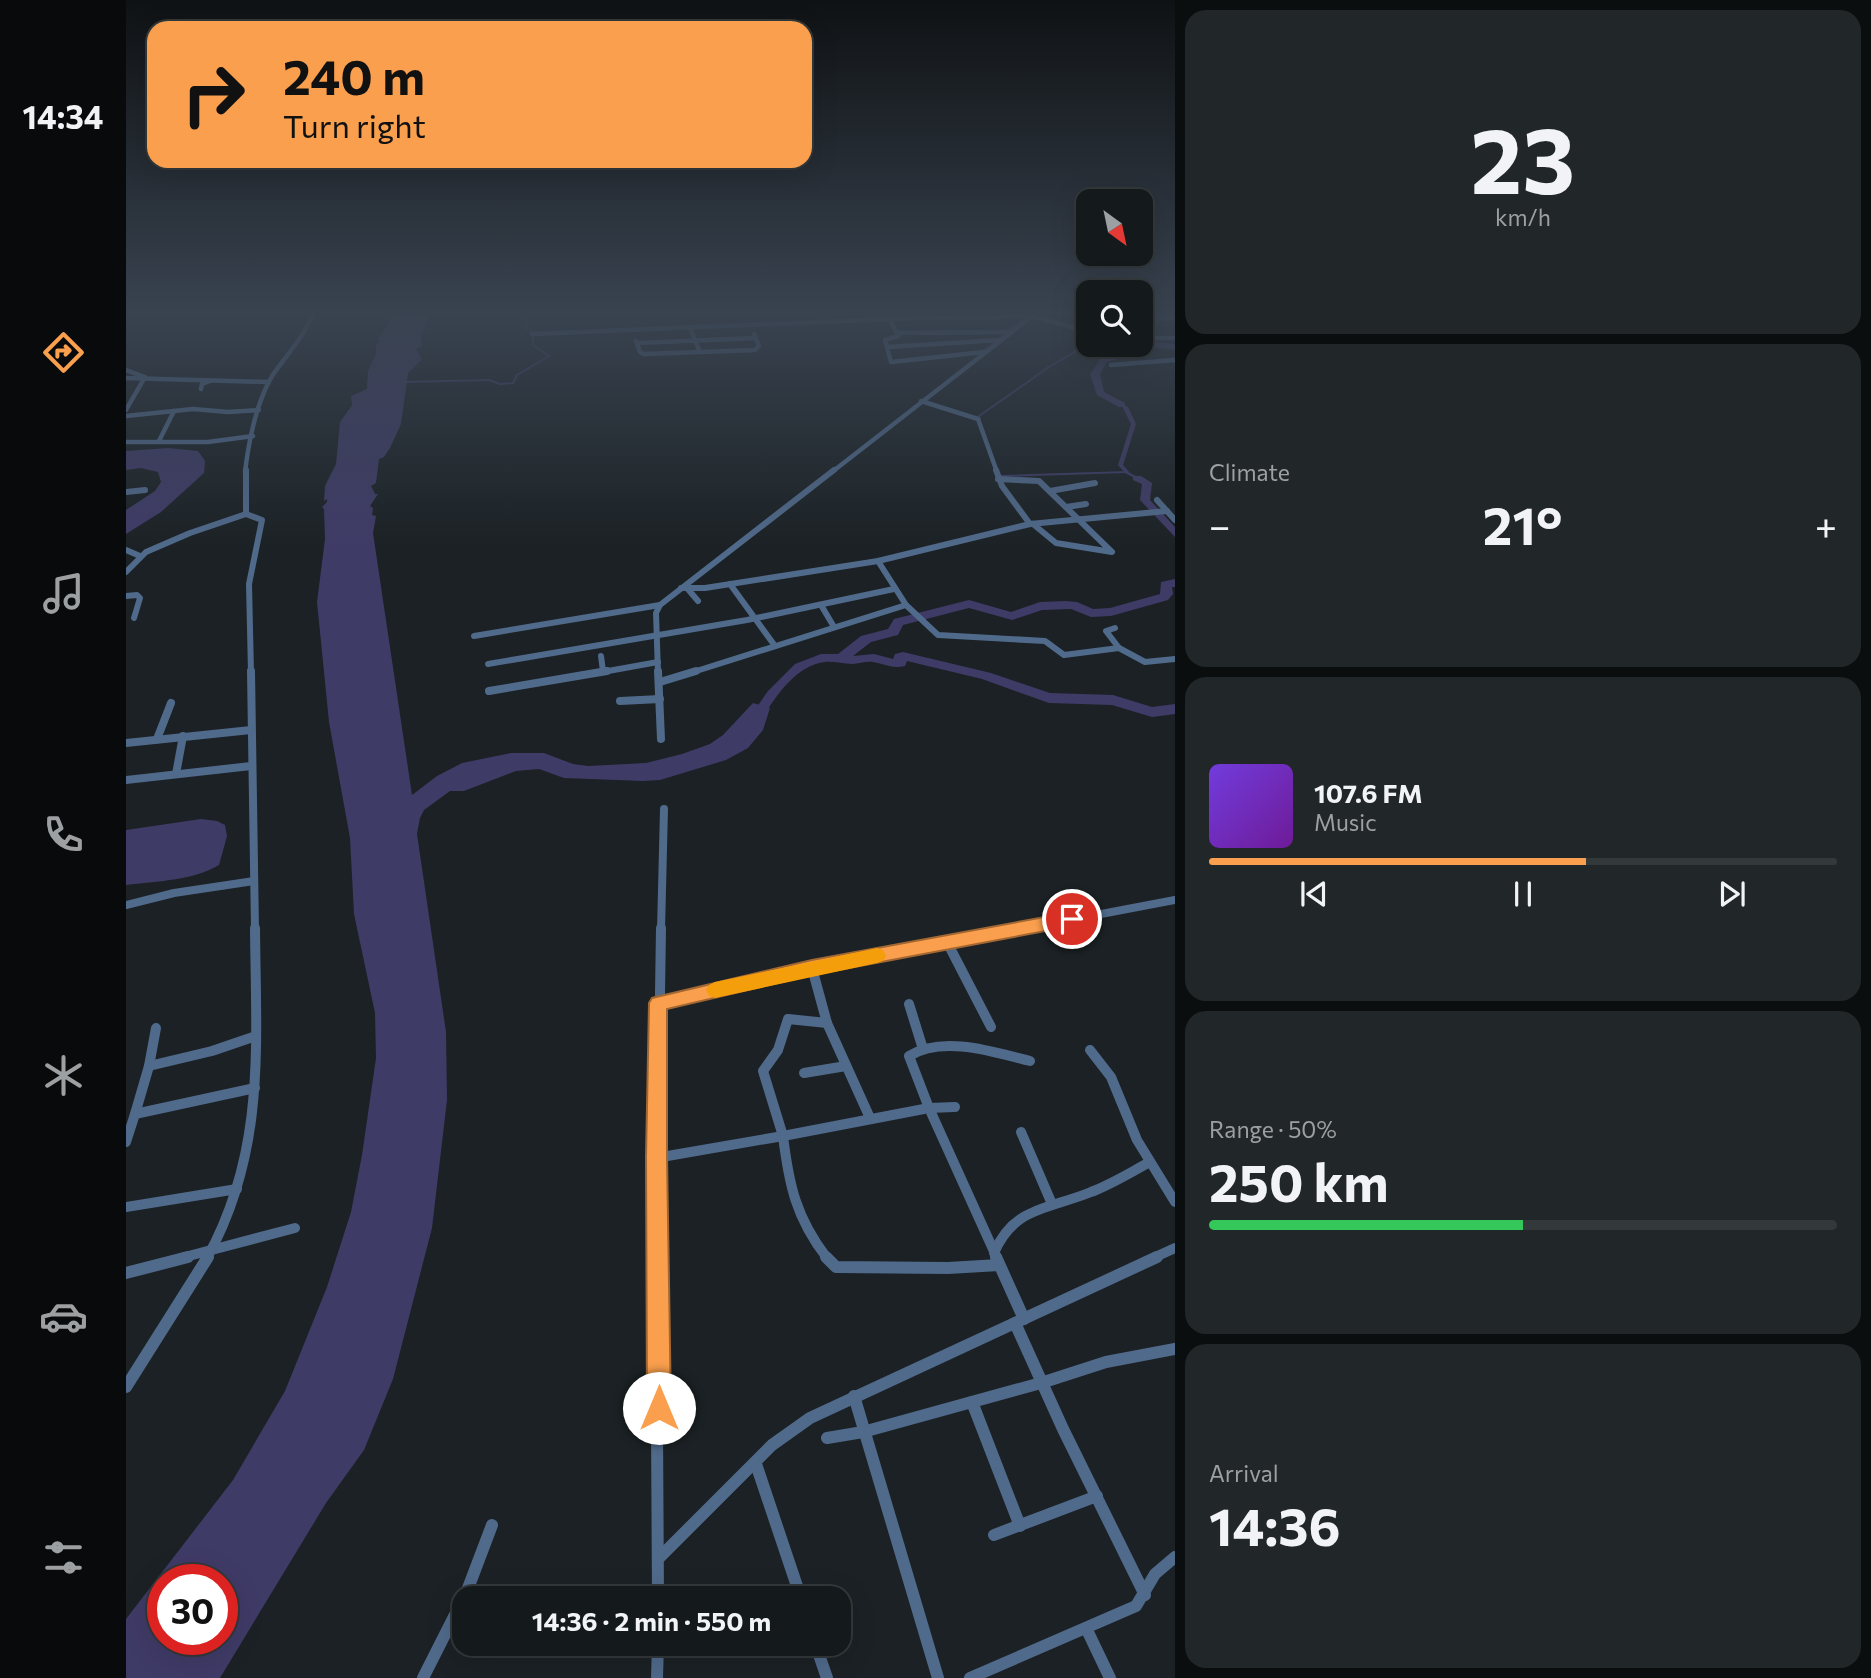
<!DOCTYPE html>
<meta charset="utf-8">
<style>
body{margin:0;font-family:Commissioner,sans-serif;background:#212628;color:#f1f3f6;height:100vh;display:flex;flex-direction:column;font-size:26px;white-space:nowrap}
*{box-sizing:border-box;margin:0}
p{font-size:23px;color:#9da0a3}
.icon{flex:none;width:38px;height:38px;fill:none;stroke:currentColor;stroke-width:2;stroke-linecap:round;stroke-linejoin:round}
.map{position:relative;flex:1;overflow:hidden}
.side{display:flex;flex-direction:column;gap:10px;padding:10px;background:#0b0e0f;width:696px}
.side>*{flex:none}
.hud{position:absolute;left:21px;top:21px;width:665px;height:147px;border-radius:21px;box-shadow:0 7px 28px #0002,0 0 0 2px #33383a;background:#f99f4d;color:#111;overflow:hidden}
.needle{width:46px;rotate:147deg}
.controls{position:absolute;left:950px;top:189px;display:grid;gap:14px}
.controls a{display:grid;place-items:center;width:77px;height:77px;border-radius:14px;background:#14191b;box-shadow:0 7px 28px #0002,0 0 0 2px #33383a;font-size:35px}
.speed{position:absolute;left:21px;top:1564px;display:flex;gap:14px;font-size:35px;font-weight:700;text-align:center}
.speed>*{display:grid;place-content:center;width:91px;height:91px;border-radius:50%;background:#14191b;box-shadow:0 7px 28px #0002,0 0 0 2px #33383a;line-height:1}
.speed .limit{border:10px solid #d22;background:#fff;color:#111}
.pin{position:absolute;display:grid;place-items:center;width:60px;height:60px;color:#fff;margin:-30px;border:4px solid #fff;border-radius:50%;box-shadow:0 2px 7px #0007}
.me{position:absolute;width:77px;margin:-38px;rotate:0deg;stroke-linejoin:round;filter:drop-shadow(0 0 5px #0008)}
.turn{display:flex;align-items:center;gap:24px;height:147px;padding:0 21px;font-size:32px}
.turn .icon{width:91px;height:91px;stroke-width:2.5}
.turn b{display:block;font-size:49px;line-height:60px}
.big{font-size:52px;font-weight:700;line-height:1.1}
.side .card{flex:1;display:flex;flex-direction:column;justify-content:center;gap:10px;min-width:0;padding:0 24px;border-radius:21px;background:#212628}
.side .dial{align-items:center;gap:0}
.dial b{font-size:91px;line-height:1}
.song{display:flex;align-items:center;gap:21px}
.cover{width:84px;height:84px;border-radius:10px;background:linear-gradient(135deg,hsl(260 70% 55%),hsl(280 70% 35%))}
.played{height:7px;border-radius:4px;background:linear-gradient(90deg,#f99f4d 60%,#33383a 60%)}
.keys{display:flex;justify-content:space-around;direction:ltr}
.heat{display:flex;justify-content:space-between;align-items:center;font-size:38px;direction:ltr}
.charge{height:10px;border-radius:5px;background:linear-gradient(90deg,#34c759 50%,#33383a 0)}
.trip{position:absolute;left:326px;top:1586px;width:399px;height:70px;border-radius:21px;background:#14191b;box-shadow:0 7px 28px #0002,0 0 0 2px #33383a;font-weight:700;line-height:70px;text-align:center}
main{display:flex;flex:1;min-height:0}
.menu{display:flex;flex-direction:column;width:126px;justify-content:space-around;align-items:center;background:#080a0b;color:#9da0a3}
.menu .icon{width:49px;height:49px}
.menu .on{color:#f99f4d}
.menu b{font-size:32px;color:#f1f3f6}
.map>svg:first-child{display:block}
.water{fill:#3f3b67;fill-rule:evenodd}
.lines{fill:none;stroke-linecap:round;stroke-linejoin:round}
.stream{stroke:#3f3b67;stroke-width:2}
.river{fill:#3f3b67;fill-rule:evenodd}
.minor-far4{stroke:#506a8b;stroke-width:4.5}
.minor-far3{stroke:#506a8b;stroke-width:6}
.minor-far2{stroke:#506a8b;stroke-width:8}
.minor-far1{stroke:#506a8b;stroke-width:10}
.minor{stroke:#506a8b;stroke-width:12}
.route{fill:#f99f4d;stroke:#a26732;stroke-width:2}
.slow{fill:#f59e0b}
</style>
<main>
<nav class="menu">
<b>14:34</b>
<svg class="icon on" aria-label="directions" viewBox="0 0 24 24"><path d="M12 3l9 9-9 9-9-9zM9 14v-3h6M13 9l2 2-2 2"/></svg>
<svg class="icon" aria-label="music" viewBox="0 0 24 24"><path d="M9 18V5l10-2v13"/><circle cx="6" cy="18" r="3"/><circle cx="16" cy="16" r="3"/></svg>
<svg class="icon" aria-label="phone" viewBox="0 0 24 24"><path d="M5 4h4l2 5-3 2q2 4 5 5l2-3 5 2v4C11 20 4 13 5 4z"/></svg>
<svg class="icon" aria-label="climate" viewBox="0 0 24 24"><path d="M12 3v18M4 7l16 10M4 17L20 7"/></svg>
<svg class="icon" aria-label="car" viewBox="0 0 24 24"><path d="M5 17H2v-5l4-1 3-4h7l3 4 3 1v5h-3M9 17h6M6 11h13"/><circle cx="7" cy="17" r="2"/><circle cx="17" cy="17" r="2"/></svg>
<svg class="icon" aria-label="filters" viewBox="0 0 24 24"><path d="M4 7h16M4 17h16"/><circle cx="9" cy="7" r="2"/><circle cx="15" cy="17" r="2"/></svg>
</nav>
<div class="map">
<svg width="1049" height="1678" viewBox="0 0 1049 1678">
<rect width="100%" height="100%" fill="#1b2124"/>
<g class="water">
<path d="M265 314H304L299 326 302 327 295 333 296 346 290 349 296 359 282 373 275 424 264 448 258 457 253 459 250 483 245 486 249 494H252L244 506 247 508 246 515 250 516 247 533 286 795 311 776 336 763 385 753H418L447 764 462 766 520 763 556 754 584 744 597 735 627 703 644 708 637 730 622 748 600 760 534 780 517 781 438 778 413 769 390 771 338 791H324L298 810 294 818 291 834 320 1032 321 1100 306 1228 267 1379 238 1450 200 1503 94 1678H0V1619L107 1480 159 1391 201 1287 225 1212 236 1155 250 1058 249 1013 228 914 224 838 203 722 191 602 199 539 198 509 196 507 201 502V499L198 501 199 486 210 464 214 422 226 405 225 396 241 389 242 371 250 353V345L254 341 252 338 261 327ZM96 1580V1640H37V1580Z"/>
<path d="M979 395 1002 407 1010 424 997 465 1004 473 1026 484 1023 493 1017 491 1018 483 999 473 992 465 1005 424 996 406 975 396Z"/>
<path d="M42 448 72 451 79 461 78 473 35 512 0 534V510L29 491 35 482 32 472 15 468 0 470V451Z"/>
<path d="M75 819 91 821 99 825 101 836 93 865C66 881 31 881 0 885V830Z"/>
</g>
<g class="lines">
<g class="stream">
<path d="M874 338 901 316"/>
<path d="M857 351 869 342"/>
<path d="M278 382 363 380 374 384 387 383 391 375 423 356 407 345V332L400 328 401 314"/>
<path d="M854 420 853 416 923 367 962 344"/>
<path d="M875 476 1001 472"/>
</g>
<g class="river">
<path d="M1015 340 1049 344V350L1017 346 1011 353 981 362 974 374 978 392 999 403V407H993L971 395 964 374 975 358 1005 349 1009 345H1015Z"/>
<path d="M1007 476H1015L1026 483 1024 500 1049 527V537L1014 500 1016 484 1007 480Z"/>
<path d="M1049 579V587H1046L1047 594 1042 600 985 616 965 617 945 609 916 610 886 620 843 608 777 625 772 635 745 642 727 656 748 654 767 659 769 654 777 652 865 673 924 693 987 695 1026 707 1049 704V714L1026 717 986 705 923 703 856 679 781 661 779 666C766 669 759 664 747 662 740 661 733 664 726 664 717 664 708 661 699 662 668 665 645 703 631 727L626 729 619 724 642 691 669 664 695 654H712L735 636 762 629 768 619 843 600 885 612 914 602 940 601 951 602 967 609 984 608 1034 594 1035 582Z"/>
</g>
<g class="minor-far4">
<path d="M905 316 962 331"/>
<path d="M1015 319 1049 318"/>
<path d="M764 320 770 332 775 333 885 332"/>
<path d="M772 333V336L759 340 765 362 858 352"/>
<path d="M406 334 813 317 863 318 903 314"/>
<path d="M1015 338H1049"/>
<path d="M510 341 514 352 518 354 574 352 564 328"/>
<path d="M511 343 630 338"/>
<path d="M761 347 875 340"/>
<path d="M574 352 629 350 633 346 628 334"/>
<path d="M985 365 1049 360"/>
<path d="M0 370 19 377 0 410"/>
<path d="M0 378 142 382"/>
<path d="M75 389 76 384 84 381"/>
<path d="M795 401 852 419 871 472"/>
<path d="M0 416 67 409 102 412 133 410"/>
<path d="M33 441 48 411"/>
<path d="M0 442H82L127 436"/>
<path d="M119 472C123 439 130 401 148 373 162 353 178 337 187 314"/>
<path d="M706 472 909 314"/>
</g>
<g class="minor-far3">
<path d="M120 470V514"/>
<path d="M870 470 876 486 904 524"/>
<path d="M872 479 913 481 986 552 930 543 907 524"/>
<path d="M924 491 969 483"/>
<path d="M0 492 19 490"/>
<path d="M1031 500 1049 520"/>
<path d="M940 507 960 504"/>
<path d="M0 550 14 556"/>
<path d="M752 561 780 605 812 635 919 641 938 655 993 648 1019 662 1049 659"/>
<path d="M0 572 20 552 64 533 120 514 136 520 123 584 125 673"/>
<path d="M604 584 649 646"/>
<path d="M555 588H579L752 561 904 524 1041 511"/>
<path d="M561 588 572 601"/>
<path d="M0 596 11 595 14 598 8 618"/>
<path d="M695 605 708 627"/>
<path d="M989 628 980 631 993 648"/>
<path d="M348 636 534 605"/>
<path d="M475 656 477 671"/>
<path d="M362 664 621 620 768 589"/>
<path d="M471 673 532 662"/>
<path d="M532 673 530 613 534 605 708 470"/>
<path d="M564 673 780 605"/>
</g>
<g class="minor-far2">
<path d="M125 671 129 930"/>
<path d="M532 671 535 739"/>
<path d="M534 682 570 671"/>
<path d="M363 691 481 671"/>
<path d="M494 701 534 699"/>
<path d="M31 739 45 703"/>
<path d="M0 743 125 730"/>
<path d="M50 774 57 736"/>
<path d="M0 780 125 766"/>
<path d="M0 905 48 893 128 881"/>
<path d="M535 930 538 809"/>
<path d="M891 930 1049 900"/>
</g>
<g class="minor-far1">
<path d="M821 942 865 1027"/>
<path d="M686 968 701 1023 744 1118"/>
<path d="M532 1003 686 968 901 928"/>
<path d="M783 1004 797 1049"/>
<path d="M964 1050 985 1077 1011 1140 1049 1202"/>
<path d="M23 1066 86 1051 130 1036"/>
<path d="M678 1073 720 1066"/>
<path d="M9 1114 23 1066 30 1028"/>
<path d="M895 1132 926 1204"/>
<path d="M0 1142 9 1114 129 1088"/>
<path d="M530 1158 657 1136 637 1071 652 1050 662 1019 701 1023"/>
<path d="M0 1207 111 1189"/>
<path d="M868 1253C888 1206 924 1209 965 1192 986 1184 1005 1172 1024 1162"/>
<path d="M55 1258 169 1228"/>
<path d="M81 1258C140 1151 130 1046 129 928"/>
<path d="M530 1258 535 928"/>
<path d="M701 1258C670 1218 663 1185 657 1136L803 1108 829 1107"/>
<path d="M871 1258 803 1108 783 1056C817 1035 868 1052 904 1061"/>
<path d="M1027 1258 1049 1248"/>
</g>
<g class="minor">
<path d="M530 1257 532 1598"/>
<path d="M700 1257 710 1267 822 1268 873 1265"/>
<path d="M870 1257 898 1319"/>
<path d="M0 1273 62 1257"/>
<path d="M889 1323 937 1429 1019 1595"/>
<path d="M0 1387 82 1257"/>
<path d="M728 1396 812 1678"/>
<path d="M846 1402 894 1526"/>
<path d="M701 1438 737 1432 915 1383 980 1362 1049 1349"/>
<path d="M630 1464 675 1598"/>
<path d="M868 1535 971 1496"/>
<path d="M533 1558 646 1445 684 1418 1031 1257"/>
<path d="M961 1630 984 1678"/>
<path d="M689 1643 701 1678"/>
<path d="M297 1678 341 1591 366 1525"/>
<path d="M531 1678 532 1643"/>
<path d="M844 1678 1010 1606 1029 1574 1049 1557"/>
</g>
</g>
<linearGradient id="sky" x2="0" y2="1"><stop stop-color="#0f1214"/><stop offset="0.57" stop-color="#394350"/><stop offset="1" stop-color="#394350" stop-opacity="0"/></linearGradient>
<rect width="1049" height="549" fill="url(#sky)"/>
<path class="route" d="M946 912 952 914 954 919 952 924 946 926 686 975 541 1009V1157L545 1408 541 1416 533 1420 524 1416 521 1408 520 1157 523 1003 526 998 686 960Z"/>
<path class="slow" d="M751 948 757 950 760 956 757 961 751 963 589 998 583 996 580 990 583 985 589 982Z"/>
</svg>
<div class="controls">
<a><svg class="needle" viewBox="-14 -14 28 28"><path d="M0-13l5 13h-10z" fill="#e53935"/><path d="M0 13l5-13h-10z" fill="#9da0a3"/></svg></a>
<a><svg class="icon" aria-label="search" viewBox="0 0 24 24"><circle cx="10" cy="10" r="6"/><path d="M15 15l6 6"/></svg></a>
</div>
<div class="speed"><div class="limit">30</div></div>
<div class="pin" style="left:946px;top:919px;background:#d93025"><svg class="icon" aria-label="arrive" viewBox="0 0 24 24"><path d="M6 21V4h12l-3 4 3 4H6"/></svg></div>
<svg class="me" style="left:533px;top:1408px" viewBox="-20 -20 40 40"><circle r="19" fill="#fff"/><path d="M0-13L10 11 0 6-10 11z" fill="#f99f4d"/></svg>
<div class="trip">14:36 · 2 min · 550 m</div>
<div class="hud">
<div class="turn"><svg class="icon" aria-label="right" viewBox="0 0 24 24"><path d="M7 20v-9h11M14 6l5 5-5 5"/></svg><div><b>240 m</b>Turn right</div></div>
</div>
</div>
<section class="side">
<div class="card dial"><b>23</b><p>km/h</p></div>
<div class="card"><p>Climate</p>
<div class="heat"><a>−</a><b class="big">21°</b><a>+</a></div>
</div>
<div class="card">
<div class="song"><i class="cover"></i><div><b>107.6 FM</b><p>Music</p></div></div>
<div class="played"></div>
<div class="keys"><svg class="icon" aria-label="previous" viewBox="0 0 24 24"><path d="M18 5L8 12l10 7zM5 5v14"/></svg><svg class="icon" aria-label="pause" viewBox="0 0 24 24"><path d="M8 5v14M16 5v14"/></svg><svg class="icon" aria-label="next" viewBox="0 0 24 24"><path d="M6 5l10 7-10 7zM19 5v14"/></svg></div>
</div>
<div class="card"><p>Range · 50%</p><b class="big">250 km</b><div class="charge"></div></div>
<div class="card"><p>Arrival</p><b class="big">14:36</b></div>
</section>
</main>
